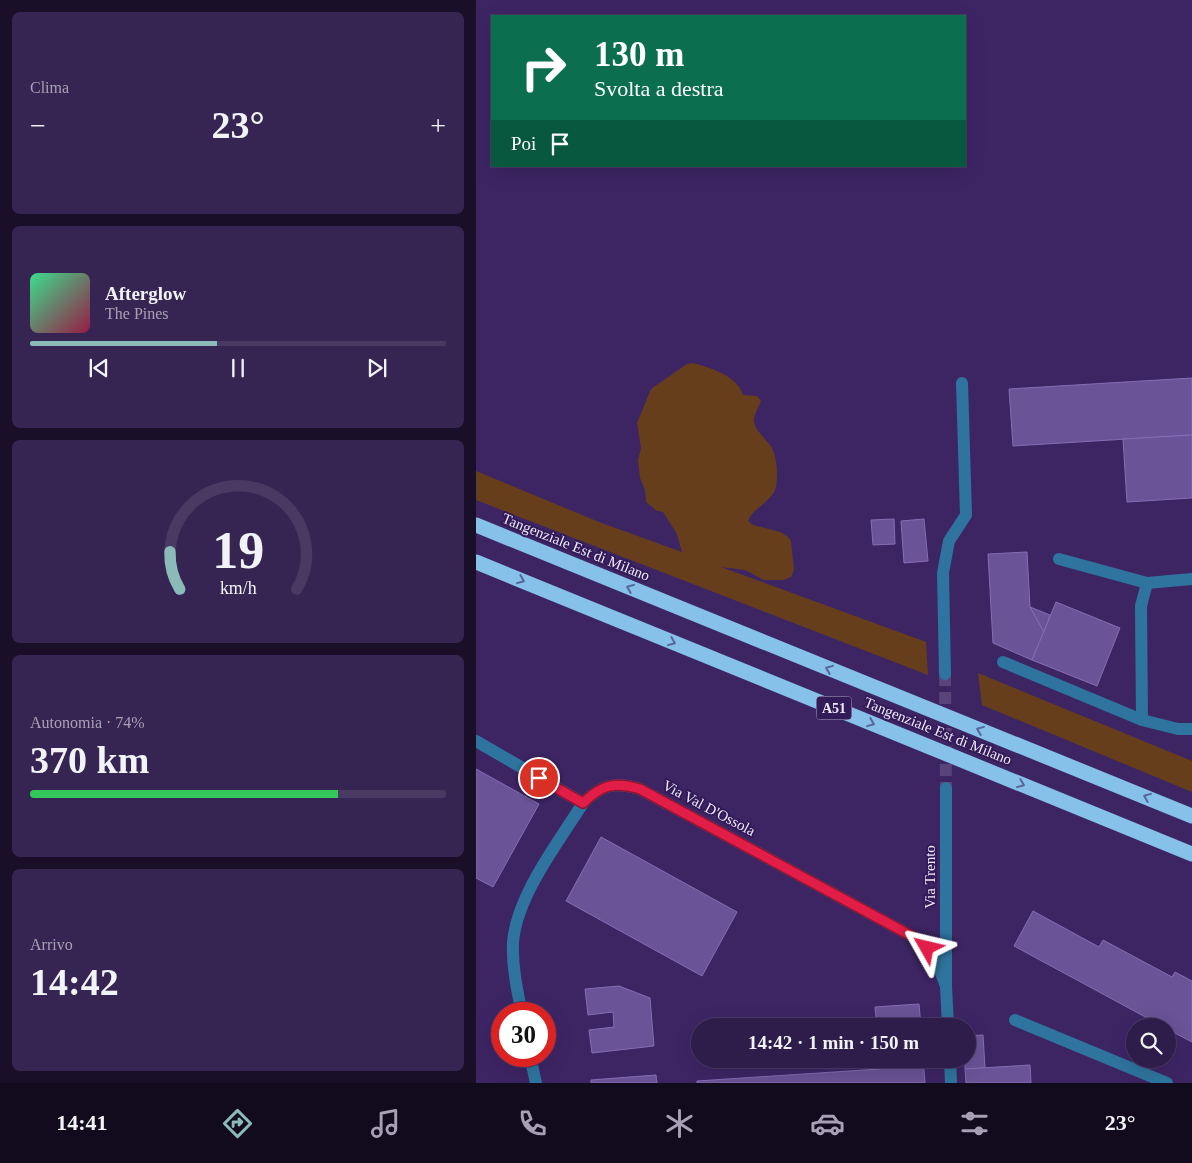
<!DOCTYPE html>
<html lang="it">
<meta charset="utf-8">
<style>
body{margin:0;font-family:"Times New Roman",serif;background:#362552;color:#f1f3f6;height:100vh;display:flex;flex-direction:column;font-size:19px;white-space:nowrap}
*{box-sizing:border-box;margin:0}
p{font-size:16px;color:#a7a1b5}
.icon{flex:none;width:28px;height:28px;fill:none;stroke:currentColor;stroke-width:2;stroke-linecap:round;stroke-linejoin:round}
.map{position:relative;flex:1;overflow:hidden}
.sheet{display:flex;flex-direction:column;gap:12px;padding:12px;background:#190f29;width:476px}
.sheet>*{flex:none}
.hud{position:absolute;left:15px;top:15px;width:475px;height:152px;border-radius:0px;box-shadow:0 5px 20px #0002,0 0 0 1px #493a63;background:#0b6e4f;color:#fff;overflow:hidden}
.tools{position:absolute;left:650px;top:1018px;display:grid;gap:10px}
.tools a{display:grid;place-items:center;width:50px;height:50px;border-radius:50%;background:#2e1c4b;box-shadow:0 5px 20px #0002,0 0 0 1px #493a63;font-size:25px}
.speed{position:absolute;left:15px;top:1002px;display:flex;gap:10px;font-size:25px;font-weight:700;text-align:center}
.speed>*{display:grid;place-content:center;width:65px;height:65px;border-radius:50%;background:#2e1c4b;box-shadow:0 5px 20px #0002,0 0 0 1px #493a63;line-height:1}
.speed .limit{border:8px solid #d22;background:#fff;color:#111}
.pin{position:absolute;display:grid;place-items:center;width:42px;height:42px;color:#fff;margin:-21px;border:2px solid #fff;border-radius:50%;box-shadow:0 1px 5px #0007}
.me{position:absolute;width:55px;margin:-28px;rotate:307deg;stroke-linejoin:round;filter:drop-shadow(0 0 4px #0008)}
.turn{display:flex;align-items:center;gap:18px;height:105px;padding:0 20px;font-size:22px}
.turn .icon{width:65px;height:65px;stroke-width:2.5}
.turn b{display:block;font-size:35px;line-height:42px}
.then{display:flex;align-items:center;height:48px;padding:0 20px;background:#0003;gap:10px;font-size:19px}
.big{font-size:38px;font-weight:600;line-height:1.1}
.sheet .widget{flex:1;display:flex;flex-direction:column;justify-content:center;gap:8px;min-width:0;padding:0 18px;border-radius:8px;background:#362552}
.sheet .dial{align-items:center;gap:0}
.dial svg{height:130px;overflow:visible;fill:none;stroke:#493a63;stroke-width:7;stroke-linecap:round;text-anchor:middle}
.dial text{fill:#f1f3f6;stroke:none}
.song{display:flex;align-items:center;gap:15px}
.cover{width:60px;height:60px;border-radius:8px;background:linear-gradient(135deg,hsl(150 70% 55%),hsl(340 70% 35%))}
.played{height:5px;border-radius:2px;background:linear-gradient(90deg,#8bbbb9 45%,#493a63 45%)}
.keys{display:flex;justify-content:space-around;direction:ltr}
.heat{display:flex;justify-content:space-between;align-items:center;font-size:28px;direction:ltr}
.charge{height:8px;border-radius:4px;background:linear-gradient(90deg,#34c759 74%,#493a63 0)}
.trip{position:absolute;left:215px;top:1018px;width:285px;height:50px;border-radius:25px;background:#2e1c4b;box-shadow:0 5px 20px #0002,0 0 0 1px #493a63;font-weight:600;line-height:50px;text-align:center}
.dock{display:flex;height:80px;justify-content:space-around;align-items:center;background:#120b1e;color:#a7a1b5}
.dock .icon{width:35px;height:35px}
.dock .selected{color:#8bbbb9}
.dock b{font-size:22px;color:#f1f3f6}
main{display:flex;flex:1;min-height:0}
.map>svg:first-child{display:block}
.green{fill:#673e1c}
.building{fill:#6a5396;stroke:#856eb4}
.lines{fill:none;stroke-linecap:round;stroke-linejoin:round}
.minor-tunnel{stroke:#58437a;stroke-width:12;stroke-dasharray:12 6;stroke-linecap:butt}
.minor{stroke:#2e749e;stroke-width:12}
.highway{stroke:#85c1e9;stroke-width:15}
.oneway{stroke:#586599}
.route-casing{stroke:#92132f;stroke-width:12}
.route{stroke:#e11d48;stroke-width:9}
.labels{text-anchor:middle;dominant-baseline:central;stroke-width:4;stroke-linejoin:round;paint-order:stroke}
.shield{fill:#331a58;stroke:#b6acc9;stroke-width:1}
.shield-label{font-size:14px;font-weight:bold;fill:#eeeafa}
.street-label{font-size:15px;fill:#eeeafa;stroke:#331a58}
</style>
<main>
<section class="sheet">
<div class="widget"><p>Clima</p>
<div class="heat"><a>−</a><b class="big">23°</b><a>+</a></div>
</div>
<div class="widget">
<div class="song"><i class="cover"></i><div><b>Afterglow</b><p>The Pines</p></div></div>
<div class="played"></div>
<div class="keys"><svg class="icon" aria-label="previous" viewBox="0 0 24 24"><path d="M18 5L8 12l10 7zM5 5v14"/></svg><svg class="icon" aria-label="pause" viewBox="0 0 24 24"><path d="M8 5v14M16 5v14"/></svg><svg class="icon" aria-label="next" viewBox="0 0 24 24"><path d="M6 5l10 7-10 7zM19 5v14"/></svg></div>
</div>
<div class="widget dial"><svg viewBox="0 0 100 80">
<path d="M14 69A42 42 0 1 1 86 69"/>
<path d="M14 69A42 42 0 0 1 8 46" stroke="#8bbbb9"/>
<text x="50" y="56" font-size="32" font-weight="700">19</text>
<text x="50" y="72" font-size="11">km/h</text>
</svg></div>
<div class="widget"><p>Autonomia · 74%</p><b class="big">370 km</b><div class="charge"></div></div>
<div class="widget"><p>Arrivo</p><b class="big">14:42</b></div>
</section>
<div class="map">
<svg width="716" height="1083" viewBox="0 0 716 1083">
<rect width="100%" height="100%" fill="#3d2564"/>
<g class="green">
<path d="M217 363C234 368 261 375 267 395L281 396 285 401C283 406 279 413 278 419 277 430 291 439 296 448 301 459 302 475 300 486 298 501 277 507 272 521L277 525 304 532 311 536 315 541 318 570 315 577 308 580H288L269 570 245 567 450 642 452 675 0 500V471L123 522 206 552 201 534 187 512 181 511 170 502 169 490 164 478 162 460 165 448 161 423 175 389 211 364Z"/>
<path d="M502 673 716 761V792L506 705Z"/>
</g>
<g class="building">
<path d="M716 378V435L537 446 533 389Z"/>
<path d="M716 435V498L651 502 647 439Z"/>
<path d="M418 519 419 544 397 545 395 520Z"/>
<path d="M448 519 452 561 428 563 425 521Z"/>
<path d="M551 552 554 607 568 632 556 660 517 643 512 554Z"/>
<path d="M580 602 644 628 621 686 556 660Z"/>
<path d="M554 607 574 615 568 632Z"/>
<path d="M0 769 63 804 17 887 0 878Z"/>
<path d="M125 837 261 912 226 976 90 901Z"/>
<path d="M557 911 623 947 627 940 696 977 699 972 716 981V1042L691 1029V1026H686L538 946Z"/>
<path d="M143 986 174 998 178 1046 116 1053 113 1030 138 1027 137 1012 112 1015 109 989Z"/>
<path d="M443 1004 445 1026H401L399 1007Z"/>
<path d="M507 1035 509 1068 489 1069V1059H491V1036Z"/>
<path d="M403 1059H447L449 1083H221V1081L404 1069Z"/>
<path d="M554 1065 555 1083H490L489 1069Z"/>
<path d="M180 1075 181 1083H115V1080Z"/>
</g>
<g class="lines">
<path class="minor-tunnel" d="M469 674 470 788"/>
<g class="minor">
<path d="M583 559 671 583 716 579"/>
<path d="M527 662 666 720 702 729H716"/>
<path d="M469 674 467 573 473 541 490 515 486 383"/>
<path d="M666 720 665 606 671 583"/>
<path d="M0 741 107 803"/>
<path d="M470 788V986L472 1026"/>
<path d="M46 1014C41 990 36 966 37 942 41 895 82 843 107 803 125 785 139 781 164 789L443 940 459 957 470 986"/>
<path d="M539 1020 691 1083"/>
<path d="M54 1056 60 1083"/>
<path d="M474 1059 475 1083"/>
</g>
<g class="highway">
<path d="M0 525 716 816"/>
<path d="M0 562 716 854"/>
</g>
</g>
<defs><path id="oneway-chevron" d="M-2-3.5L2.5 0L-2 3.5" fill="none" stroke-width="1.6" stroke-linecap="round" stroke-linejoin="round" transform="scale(1.25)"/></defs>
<g class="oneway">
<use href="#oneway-chevron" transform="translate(45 580) rotate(22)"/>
<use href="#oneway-chevron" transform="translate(154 588) rotate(-158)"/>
<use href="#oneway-chevron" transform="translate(196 642) rotate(22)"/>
<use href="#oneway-chevron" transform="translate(353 669) rotate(-158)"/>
<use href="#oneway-chevron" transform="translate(395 723) rotate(22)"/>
<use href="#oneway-chevron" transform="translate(504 730) rotate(-158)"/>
<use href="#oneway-chevron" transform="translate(545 784) rotate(22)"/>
<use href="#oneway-chevron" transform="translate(671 797) rotate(-158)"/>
</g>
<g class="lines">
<g class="route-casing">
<path id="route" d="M63 778 107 803C125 785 139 781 164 789L443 940 451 948"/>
</g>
<use href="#route" class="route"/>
</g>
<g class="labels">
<rect class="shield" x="340.5" y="696.5" width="35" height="23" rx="4"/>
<g class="shield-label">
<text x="358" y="708">A51</text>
</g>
<g class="street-label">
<text transform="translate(100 547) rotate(22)">Tangenziale Est di Milano</text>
<text transform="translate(462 731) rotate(22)">Tangenziale Est di Milano</text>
<text transform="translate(233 808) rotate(28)">Via Val D'Ossola</text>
<text transform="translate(454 877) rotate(-90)">Via Trento</text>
</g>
</g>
</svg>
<div class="tools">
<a><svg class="icon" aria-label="search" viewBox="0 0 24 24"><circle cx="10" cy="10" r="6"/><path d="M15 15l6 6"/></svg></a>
</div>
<div class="speed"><div class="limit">30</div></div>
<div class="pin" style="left:63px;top:778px;background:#d93025"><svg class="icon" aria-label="arrive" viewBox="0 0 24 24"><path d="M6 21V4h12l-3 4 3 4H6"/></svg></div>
<svg class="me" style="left:451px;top:948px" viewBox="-20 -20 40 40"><path d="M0-17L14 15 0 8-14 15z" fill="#e11d48" stroke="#fff" stroke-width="4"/></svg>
<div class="trip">14:42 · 1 min · 150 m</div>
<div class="hud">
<div class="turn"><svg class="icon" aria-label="right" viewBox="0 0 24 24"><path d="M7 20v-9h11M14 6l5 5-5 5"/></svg><div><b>130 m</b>Svolta a destra</div></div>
<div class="then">Poi<svg class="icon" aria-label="arrive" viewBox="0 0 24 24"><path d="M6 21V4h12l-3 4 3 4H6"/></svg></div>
</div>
</div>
</main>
<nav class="dock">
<b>14:41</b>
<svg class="icon selected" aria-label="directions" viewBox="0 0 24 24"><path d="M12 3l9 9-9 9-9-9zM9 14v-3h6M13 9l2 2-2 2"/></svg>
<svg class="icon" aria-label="music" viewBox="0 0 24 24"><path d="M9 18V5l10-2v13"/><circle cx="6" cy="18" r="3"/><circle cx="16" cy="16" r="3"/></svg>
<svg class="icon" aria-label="phone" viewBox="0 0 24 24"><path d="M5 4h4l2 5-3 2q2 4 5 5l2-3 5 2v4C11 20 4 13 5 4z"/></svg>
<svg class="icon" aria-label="climate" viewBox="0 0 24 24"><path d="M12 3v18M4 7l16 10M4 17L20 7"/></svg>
<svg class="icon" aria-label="car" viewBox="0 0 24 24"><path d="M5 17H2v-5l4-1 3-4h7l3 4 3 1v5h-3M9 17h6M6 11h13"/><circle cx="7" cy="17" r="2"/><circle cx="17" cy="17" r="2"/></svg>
<svg class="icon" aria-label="filters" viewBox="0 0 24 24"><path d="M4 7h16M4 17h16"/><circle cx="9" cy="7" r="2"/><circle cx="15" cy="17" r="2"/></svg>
<b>23°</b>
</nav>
